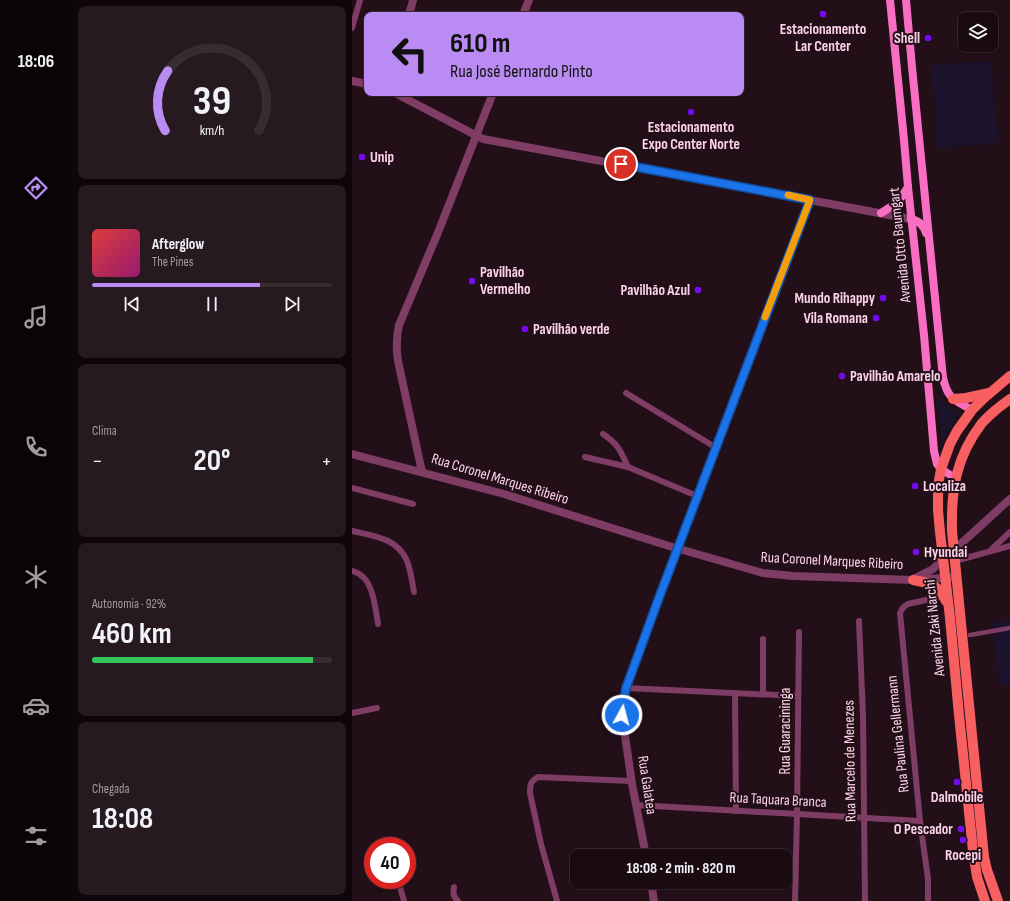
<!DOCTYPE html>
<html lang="pt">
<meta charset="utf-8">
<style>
body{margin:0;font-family:"Sofia Sans Condensed",sans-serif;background:#271920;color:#f1f3f6;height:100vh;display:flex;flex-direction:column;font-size:15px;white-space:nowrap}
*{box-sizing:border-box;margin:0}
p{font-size:13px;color:#9f9b9f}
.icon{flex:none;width:22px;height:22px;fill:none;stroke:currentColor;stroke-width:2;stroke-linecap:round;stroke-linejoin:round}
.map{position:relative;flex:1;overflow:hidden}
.details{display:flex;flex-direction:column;gap:6px;padding:6px;background:#0e060a;width:280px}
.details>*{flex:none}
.hud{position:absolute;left:12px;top:12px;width:380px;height:84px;border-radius:8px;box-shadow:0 1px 3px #0004,0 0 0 1px #382b32;background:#ba8bf3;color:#111;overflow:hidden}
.controls{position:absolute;left:606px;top:12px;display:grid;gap:8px}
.controls a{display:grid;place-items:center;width:40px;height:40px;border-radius:8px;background:#1a0b12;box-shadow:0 1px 3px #0004,0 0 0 1px #382b32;font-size:20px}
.speed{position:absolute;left:12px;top:837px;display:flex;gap:8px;font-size:20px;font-weight:700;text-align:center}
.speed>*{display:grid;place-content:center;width:52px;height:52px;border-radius:50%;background:#1a0b12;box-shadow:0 1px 3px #0004,0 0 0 1px #382b32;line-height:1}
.speed .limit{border:6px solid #d22;background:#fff;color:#111}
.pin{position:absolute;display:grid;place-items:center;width:34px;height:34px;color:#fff;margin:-17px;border:2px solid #fff;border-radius:50%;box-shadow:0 1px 4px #0007}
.me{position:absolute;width:44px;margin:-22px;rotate:7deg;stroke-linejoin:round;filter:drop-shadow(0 0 3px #0008)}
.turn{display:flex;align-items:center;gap:14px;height:84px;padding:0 20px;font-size:18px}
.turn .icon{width:52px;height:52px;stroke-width:2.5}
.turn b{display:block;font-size:28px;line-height:34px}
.big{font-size:30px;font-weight:700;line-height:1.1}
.details .tile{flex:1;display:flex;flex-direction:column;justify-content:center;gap:6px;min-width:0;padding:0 14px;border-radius:8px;background:#271920}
.details .dial{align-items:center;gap:0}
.dial svg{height:104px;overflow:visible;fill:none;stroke:#382b32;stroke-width:7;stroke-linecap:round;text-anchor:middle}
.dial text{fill:#f1f3f6;stroke:none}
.song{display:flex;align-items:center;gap:12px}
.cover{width:48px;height:48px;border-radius:6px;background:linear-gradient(135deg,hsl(0 70% 55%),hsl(320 70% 35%))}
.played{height:4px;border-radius:2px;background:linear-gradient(90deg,#ba8bf3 70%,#382b32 70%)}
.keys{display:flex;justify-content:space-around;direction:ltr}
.heat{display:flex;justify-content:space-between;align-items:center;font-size:22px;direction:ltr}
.charge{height:6px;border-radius:3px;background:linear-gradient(90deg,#34c759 92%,#382b32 0)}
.trip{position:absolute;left:218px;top:849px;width:222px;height:40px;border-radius:8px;background:#1a0b12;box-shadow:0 1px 3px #0004,0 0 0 1px #382b32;font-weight:700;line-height:40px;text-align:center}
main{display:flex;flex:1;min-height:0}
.menu{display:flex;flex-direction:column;width:72px;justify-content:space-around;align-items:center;background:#0a0407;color:#9f9b9f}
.menu .icon{width:28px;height:28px}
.menu .on{color:#ba8bf3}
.menu b{font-size:18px;color:#f1f3f6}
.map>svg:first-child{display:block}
.green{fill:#1b122c}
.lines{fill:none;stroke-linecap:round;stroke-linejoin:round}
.pedestrian{stroke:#7f3c64;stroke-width:4.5}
.minor{stroke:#7f3c64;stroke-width:6}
.tertiary{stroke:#7f3c64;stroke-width:8}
.secondary{stroke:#f86fc2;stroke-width:8}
.primary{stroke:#f75f60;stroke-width:10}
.route-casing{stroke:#114b97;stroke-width:10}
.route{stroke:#1a73e8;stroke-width:7}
.slow{stroke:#f59e0b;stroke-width:7}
.poi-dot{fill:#760bf0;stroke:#230f18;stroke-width:1.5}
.labels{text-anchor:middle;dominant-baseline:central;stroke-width:4;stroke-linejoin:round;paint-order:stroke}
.poi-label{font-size:15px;font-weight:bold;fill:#fdd3e9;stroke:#230f18;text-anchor:start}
.street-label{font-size:15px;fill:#fdd3e9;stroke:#230f18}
</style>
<main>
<nav class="menu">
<b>18:06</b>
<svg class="icon on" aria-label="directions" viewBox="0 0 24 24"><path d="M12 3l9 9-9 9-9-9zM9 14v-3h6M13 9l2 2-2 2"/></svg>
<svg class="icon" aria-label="music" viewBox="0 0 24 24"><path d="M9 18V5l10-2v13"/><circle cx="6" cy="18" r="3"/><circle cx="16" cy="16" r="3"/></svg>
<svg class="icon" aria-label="phone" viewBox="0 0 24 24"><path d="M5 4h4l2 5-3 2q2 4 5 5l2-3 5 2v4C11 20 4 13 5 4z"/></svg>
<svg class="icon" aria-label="climate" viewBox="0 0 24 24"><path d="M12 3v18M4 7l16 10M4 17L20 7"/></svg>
<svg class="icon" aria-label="car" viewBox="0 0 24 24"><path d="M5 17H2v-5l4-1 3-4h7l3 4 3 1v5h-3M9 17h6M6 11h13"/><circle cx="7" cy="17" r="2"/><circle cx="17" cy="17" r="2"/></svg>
<svg class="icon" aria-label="filters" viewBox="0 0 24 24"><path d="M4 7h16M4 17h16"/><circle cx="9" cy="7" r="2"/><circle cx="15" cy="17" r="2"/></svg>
</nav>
<section class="details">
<div class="tile dial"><svg viewBox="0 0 100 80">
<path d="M14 69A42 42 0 1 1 86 69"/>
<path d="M14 69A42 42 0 0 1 16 23" stroke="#ba8bf3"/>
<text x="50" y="56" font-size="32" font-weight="700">39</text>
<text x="50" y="72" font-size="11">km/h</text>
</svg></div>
<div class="tile">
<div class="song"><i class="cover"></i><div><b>Afterglow</b><p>The Pines</p></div></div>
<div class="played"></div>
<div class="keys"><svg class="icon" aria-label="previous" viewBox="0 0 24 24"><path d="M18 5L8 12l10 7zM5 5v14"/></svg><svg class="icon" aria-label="pause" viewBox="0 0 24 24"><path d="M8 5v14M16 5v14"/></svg><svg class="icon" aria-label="next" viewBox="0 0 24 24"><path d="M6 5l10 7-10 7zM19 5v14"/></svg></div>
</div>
<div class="tile"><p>Clima</p>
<div class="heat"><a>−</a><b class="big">20°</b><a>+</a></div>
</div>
<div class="tile"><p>Autonomia · 92%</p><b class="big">460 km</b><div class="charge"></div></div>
<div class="tile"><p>Chegada</p><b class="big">18:08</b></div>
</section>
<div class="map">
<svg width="658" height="901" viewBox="0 0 658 901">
<rect width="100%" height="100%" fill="#230f18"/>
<g class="green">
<path d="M639 61 646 143 586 148 579 65Z"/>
<path d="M585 397 587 398C591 405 600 409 607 413L595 434 590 446 589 445V433Z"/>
<path d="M658 620V682L647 686 640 622Z"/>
</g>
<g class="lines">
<path class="pedestrian" d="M618 635 658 628"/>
<g class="minor">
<path d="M0 28 8 0"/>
<path d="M274 393 363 447"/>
<path d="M251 434C267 445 268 450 276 467L345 496"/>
<path d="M233 457 276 467"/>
<path d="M0 488 61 504"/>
<path d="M0 531C21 536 46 538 55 561 59 571 60 582 62 592"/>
<path d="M639 550 658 532"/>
<path d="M603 561 658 546"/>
<path d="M0 571C4 572 8 574 11 577 21 585 24 611 26 624"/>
<path d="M507 621 511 716 513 901"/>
<path d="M274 688 446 696"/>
<path d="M383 693 384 811"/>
<path d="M411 694V639"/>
<path d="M0 713 25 708"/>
<path d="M284 805 568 821"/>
<path d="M46 880 52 901"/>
<path d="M102 887C101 893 101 897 106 901"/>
<path d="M205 901 189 844 178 793C178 784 178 782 186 777L279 781"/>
<path d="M443 901 445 814 447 632"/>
<path d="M576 901V879L568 821 548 613C550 608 552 606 556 604L592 596"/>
</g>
<g class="tertiary">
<path d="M57 15 61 0"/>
<path d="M171 15 177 0"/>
<path d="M0 81 15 84"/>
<path d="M43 93 131 139 559 219"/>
<path d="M0 454 152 494 317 546 411 573 441 576 561 580 605 577"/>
<path d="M70 472 46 361C44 348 44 338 47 325L85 235 141 93"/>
<path d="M602 550 658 499"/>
<path d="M563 578 581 569 591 559"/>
<path d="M294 856 280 784 270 715 271 706 274 688 308 595 458 199"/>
<path d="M299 882 302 901"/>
</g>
<g class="secondary">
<path d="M538 0 552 140 556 187 572 335 582 451 585 464 589 469 603 478"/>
<path d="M554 0 560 67 591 378C596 400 603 400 620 410"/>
<path d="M529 213C541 206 549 200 556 187"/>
<path d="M559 219C567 221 572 225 574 233"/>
</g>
<g class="primary">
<path d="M601 399 614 398 637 393"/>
<path d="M561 580C578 583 586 584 594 601"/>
<path d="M633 901 625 877 621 851 607 715 598 618 588 532 586 510V486L589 469 598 444 605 431 620 410 631 399 658 376"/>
<path d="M646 901 635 870 632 857 600 531C599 489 604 457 630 423 638 414 648 406 658 399"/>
</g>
</g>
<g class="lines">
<g class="route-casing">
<path id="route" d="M269 164 458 200 308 595 274 688 271 706 270 715"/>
</g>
<use href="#route" class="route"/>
<path class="slow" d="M413 317 458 200 436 195"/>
</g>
<g class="poi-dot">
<circle cx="471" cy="14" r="4"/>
<circle cx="576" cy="38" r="4"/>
<circle cx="339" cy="112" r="4"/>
<circle cx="10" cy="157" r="4"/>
<circle cx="120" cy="281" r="4"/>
<circle cx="346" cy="290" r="4"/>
<circle cx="531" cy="298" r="4"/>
<circle cx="524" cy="318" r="4"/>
<circle cx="173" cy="329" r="4"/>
<circle cx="490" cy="376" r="4"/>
<circle cx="563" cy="486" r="4"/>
<circle cx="564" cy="552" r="4"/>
<circle cx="605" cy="782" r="4"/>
<circle cx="609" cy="829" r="4"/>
<circle cx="611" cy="840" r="4"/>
</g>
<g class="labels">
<g class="poi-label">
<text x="471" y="29" text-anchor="middle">Estacionamento<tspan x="471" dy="17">Lar Center</tspan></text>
<text x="568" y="38" text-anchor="end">Shell</text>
<text x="339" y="127" text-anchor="middle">Estacionamento<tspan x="339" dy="17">Expo Center Norte</tspan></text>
<text x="18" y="157">Unip</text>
<text x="128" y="272">Pavilhão<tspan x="128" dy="17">Vermelho</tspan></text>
<text x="338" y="290" text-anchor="end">Pavilhão Azul</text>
<text x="523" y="298" text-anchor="end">Mundo Rihappy</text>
<text x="516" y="318" text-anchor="end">Vila Romana</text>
<text x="181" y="329">Pavilhão verde</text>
<text x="498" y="376">Pavilhão Amarelo</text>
<text x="571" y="486">Localiza</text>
<text x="572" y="552">Hyundai</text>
<text x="605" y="797" text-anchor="middle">Dalmobile</text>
<text x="601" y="829" text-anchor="end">O Pescador</text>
<text x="611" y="855" text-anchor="middle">Rocepi</text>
</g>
<g class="street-label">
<text transform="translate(548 245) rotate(-96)">Avenida Otto Baumgart</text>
<text transform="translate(148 479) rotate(17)">Rua Coronel Marques Ribeiro</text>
<text transform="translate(480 561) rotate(3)">Rua Coronel Marques Ribeiro</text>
<text transform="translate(583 628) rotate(-96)">Avenida Zaki Narchi</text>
<text transform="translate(433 731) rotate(-90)">Rua Guaracininga</text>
<text transform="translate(546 734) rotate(-96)">Rua Paulina Gellermann</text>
<text transform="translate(498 761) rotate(-91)">Rua Marcelo de Menezes</text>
<text transform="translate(295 785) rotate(81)">Rua Galatea</text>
<text transform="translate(426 800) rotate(3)">Rua Taquara Branca</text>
</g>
</g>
</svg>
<div class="controls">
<a><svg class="icon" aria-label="layers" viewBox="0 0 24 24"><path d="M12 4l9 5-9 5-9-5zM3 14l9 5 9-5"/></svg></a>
</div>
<div class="speed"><div class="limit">40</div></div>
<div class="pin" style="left:269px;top:164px;background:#d93025"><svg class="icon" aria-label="arrive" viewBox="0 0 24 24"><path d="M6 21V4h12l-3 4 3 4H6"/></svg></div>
<svg class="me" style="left:270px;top:715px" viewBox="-20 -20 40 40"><circle r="17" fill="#1a73e8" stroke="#fff" stroke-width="3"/><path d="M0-11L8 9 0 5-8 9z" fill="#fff"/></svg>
<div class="trip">18:08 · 2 min · 820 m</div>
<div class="hud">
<div class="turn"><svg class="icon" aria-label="left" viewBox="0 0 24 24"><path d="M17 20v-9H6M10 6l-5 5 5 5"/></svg><div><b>610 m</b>Rua José Bernardo Pinto</div></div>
</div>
</div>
</main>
